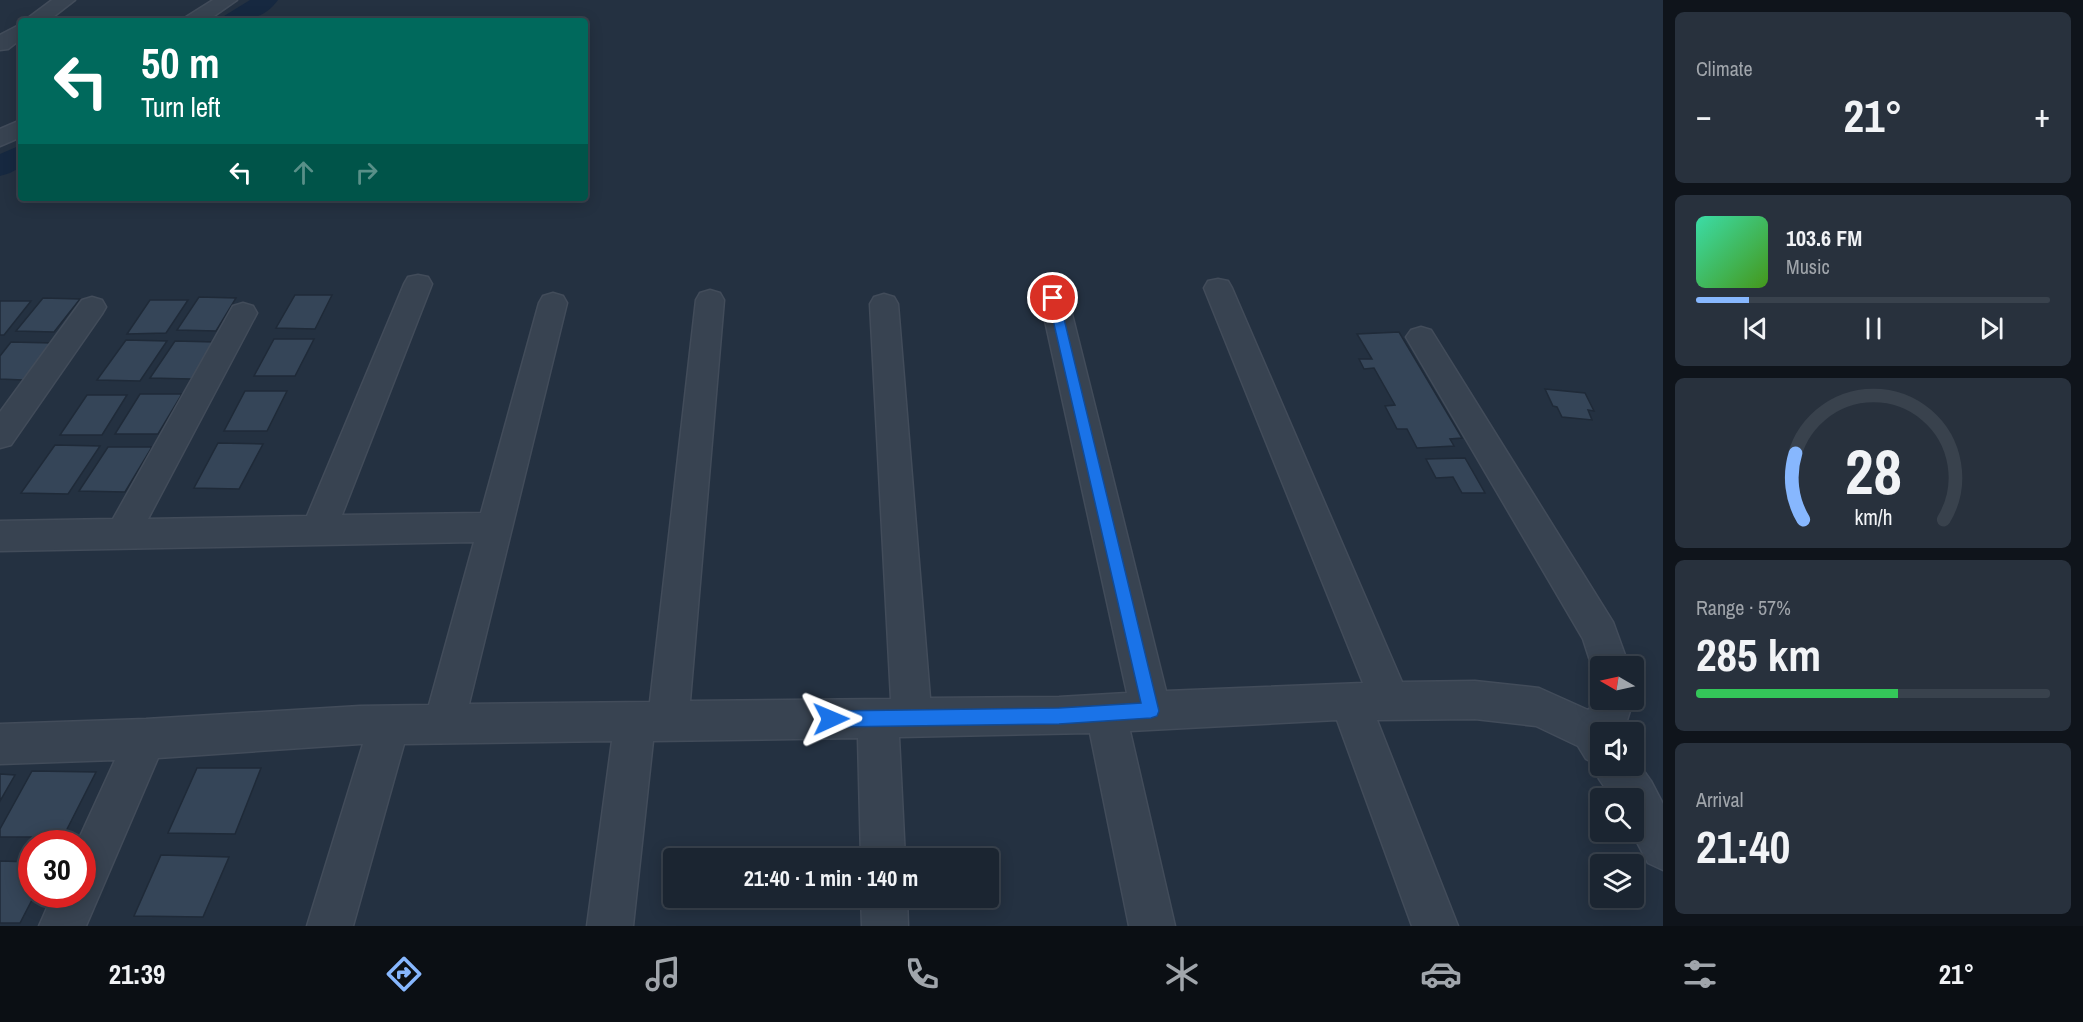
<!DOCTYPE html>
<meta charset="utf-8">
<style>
body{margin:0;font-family:"Archivo Narrow",sans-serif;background:#28313d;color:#f1f3f6;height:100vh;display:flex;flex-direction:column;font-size:22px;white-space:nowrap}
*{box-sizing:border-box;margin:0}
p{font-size:20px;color:#a0a5ab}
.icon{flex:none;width:33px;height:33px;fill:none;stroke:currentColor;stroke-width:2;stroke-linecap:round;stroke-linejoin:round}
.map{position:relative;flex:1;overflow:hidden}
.drawer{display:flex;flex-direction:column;gap:12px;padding:12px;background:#0f141b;width:420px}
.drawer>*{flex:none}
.top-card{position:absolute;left:18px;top:18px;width:570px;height:183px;border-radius:6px;box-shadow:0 3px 15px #0003,0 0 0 2px #39424d;background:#00695c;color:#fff;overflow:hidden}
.needle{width:39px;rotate:279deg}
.fabs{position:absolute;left:1590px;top:656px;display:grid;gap:12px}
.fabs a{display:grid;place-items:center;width:54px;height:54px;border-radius:6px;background:#1b2531;box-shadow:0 3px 15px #0003,0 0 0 2px #39424d;font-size:30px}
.speed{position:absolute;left:18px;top:830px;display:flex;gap:12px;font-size:30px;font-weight:700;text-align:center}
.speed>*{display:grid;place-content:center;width:78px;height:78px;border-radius:50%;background:#1b2531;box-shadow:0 3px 15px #0003,0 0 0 2px #39424d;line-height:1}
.speed .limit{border:9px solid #d22;background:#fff;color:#111}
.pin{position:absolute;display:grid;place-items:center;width:51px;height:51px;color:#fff;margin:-26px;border:3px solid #fff;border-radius:50%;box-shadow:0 2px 6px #0007}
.me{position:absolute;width:66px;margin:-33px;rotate:89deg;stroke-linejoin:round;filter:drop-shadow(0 0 4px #0008)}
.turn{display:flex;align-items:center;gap:21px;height:126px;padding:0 24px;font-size:27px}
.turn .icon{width:78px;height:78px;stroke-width:2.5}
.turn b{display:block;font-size:42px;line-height:51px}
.lanes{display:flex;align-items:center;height:57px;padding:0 24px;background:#0003;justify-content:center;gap:30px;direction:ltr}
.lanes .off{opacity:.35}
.big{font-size:45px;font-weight:800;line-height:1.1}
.drawer .tile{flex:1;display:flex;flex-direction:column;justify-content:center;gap:9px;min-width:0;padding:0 21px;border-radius:9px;background:#28313d}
.drawer .dial{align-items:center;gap:0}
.dial svg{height:156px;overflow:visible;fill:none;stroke:#39424d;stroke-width:7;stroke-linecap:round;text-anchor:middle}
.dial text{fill:#f1f3f6;stroke:none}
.song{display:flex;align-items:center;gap:18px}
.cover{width:72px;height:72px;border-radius:9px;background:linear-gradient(135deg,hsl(160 70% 55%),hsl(100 70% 35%))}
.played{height:6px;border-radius:3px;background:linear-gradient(90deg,#87b7fe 15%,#39424d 15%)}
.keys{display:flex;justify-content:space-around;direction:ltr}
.heat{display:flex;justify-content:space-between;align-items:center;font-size:33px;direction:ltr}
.charge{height:9px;border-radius:4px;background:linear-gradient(90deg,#34c759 57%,#39424d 0)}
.trip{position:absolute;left:663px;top:848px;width:336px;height:60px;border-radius:6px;background:#1b2531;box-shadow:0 3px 15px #0003,0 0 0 2px #39424d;font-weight:800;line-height:60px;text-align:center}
.menu{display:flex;height:96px;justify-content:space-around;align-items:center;background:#0b0f14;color:#a0a5ab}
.menu .icon{width:42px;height:42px}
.menu .on{color:#87b7fe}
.menu b{font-size:27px;color:#f1f3f6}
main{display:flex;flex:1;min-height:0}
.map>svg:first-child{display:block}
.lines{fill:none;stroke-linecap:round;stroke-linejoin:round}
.canal{fill:#162840;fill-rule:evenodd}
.building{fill:#354558;stroke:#1f2a38;stroke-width:1.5}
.minor-casing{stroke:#424c5a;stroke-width:3}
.minor{fill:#384351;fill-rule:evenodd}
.route{fill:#1a73e8;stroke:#114b97;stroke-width:1.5}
</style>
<main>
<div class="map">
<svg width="1663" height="926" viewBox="0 0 1663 926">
<rect width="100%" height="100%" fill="#243141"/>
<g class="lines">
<g class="canal">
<path d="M250 0H278C264 20 243 21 221 21L224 16Z"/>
<path d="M21 145V167L10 173 0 176V154Z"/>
</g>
</g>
<g class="building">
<path d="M295 295H332L315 329 276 328Z"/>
<path d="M199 297 236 298 216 331 177 330Z"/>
<path d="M43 298 80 299 54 332 16 331Z"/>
<path d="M150 300H188L166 333 127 334Z"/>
<path d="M0 301H31L4 335H0Z"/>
<path d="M1399 332 1462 438 1450 439 1454 446 1417 448 1407 429H1397L1385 406 1395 405 1374 368 1364 369 1359 359H1372L1357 334Z"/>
<path d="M274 339H314L295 376H254Z"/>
<path d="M126 340 167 341 140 381 97 380Z"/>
<path d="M175 341 215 342 192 379 150 378Z"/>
<path d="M11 342 52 343 23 380 0 379V356Z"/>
<path d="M1545 389 1585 393 1594 411 1588 410 1592 420 1562 417 1557 407 1553 406Z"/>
<path d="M245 391H287L267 431H224Z"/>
<path d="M140 394H182L158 434H115Z"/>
<path d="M87 395H127L102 435H60Z"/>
<path d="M218 443 263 444 239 489 194 488Z"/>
<path d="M55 445 100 446 68 494 21 493Z"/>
<path d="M108 447H152L125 492 79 491Z"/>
<path d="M1465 458 1485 493H1462L1453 477 1436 478 1426 459Z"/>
<path d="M197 768H261L235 834 168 833Z"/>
<path d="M32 771 96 772 63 837H0V829Z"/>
<path d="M0 774 15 775 0 801Z"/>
<path d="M161 855 229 857 203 917 134 916Z"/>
<path d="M0 861 32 862V894H35L20 923H0Z"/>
</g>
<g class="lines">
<g class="minor-casing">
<g id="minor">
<path d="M52 0H75L48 21H24Z"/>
<path d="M213 0H237L207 21H183L186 17Z"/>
<path d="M21 24V39L8 49 0 50V35Z"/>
<path d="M21 120V137L0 146V129Z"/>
<path d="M418 275 428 277 432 284 342 515 481 513 539 303 543 296 553 293 563 296 567 303 469 704 650 702 696 300 700 293 710 290 720 293 724 300 690 701 891 699 870 304 874 297 884 294 894 297 898 304 930 698 1059 697 1127 693 1040 298 1044 291 1054 288 1064 291 1068 298 1166 691 1363 683 1204 288 1208 281 1218 279 1228 281 1232 288 1402 682 1475 681 1539 688 1588 710 1593 705 1600 686V699L1634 698 1624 730 1621 732H1600V765H1634V757L1651 781 1663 804V870L1648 863 1631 831H1634V798H1612L1599 779 1594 763 1586 759 1578 746 1536 726 1475 719 1377 720 1458 926H1412L1337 720 1130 731 1175 926H1129L1090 733 899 737 905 858H861L858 738 653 741 633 926H587L612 741 404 744 353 926H307L363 744H360L158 758 86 926H39L53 894H82V843H77L115 760 0 764V724L146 719 360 706 429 705 474 542 0 551V521L113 519 233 306 243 303 253 306 257 313 148 519 307 516 404 284 408 277Z"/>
<path d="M92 297 102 300 106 307 102 314 11 445 0 448V412L82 300Z"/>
<path d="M1421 327 1431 330 1613 622 1629 666H1600V680L1596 679 1583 639 1406 337 1411 330Z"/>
<path d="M861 897H907L908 926H862Z"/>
</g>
</g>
<use href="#minor" class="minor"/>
</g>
<path class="route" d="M1053 294 1059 298 1159 711 1157 716 1151 718 1059 724 831 727 826 725 823 719 826 713 831 711 1059 708 1141 703 1048 298Z"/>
</svg>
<div class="fabs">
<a><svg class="needle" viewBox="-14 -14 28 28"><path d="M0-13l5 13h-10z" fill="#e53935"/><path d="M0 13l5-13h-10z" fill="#a0a5ab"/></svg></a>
<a><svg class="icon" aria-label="sound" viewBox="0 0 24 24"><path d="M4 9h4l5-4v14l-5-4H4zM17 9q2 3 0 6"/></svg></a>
<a><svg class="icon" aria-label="search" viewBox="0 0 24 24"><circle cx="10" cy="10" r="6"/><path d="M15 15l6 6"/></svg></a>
<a><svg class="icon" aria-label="layers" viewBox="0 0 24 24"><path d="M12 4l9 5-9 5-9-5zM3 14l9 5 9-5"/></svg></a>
</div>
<div class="speed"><div class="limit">30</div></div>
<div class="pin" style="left:1053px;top:298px;background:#d93025"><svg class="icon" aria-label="arrive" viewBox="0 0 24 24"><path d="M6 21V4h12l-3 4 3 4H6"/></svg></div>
<svg class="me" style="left:831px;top:719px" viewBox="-20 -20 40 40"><path d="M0-17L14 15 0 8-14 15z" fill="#1a73e8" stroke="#fff" stroke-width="4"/></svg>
<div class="trip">21:40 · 1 min · 140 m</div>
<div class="top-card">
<div class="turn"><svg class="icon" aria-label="left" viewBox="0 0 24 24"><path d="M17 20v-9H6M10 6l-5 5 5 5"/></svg><div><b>50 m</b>Turn left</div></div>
<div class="lanes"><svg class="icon" aria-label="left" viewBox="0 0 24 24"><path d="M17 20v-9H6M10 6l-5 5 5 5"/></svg><svg class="icon off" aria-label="ahead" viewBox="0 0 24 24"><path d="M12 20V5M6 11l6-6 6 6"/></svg><svg class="icon off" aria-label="right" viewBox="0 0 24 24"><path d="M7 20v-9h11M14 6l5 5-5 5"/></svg></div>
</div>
</div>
<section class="drawer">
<div class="tile"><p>Climate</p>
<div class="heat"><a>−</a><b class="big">21°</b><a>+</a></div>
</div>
<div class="tile">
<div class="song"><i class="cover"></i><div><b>103.6 FM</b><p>Music</p></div></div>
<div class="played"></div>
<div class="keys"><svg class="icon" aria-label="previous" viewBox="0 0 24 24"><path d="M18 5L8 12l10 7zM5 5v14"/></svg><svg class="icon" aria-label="pause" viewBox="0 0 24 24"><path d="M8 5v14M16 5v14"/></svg><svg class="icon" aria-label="next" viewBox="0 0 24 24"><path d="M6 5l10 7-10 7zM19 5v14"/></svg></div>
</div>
<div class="tile dial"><svg viewBox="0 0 100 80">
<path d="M14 69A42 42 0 1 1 86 69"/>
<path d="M14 69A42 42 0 0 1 10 35" stroke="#87b7fe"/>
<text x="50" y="56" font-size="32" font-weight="700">28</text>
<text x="50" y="72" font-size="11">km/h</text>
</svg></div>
<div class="tile"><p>Range · 57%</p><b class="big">285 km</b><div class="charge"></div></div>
<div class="tile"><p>Arrival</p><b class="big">21:40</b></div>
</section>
</main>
<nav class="menu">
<b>21:39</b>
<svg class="icon on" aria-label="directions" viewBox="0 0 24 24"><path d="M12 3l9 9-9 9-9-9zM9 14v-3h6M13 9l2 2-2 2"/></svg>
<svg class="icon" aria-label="music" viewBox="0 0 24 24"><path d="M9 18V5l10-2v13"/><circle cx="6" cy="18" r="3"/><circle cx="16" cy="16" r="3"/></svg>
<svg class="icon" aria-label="phone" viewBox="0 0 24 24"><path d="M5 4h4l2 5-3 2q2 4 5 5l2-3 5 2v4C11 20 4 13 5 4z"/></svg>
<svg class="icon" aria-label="climate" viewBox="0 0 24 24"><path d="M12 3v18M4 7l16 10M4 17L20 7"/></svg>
<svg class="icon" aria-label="car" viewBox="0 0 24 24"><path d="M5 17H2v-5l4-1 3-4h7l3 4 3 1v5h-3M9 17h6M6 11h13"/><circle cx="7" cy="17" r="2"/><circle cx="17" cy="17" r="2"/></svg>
<svg class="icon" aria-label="filters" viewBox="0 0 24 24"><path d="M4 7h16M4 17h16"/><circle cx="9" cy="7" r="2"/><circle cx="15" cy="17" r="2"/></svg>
<b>21°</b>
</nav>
